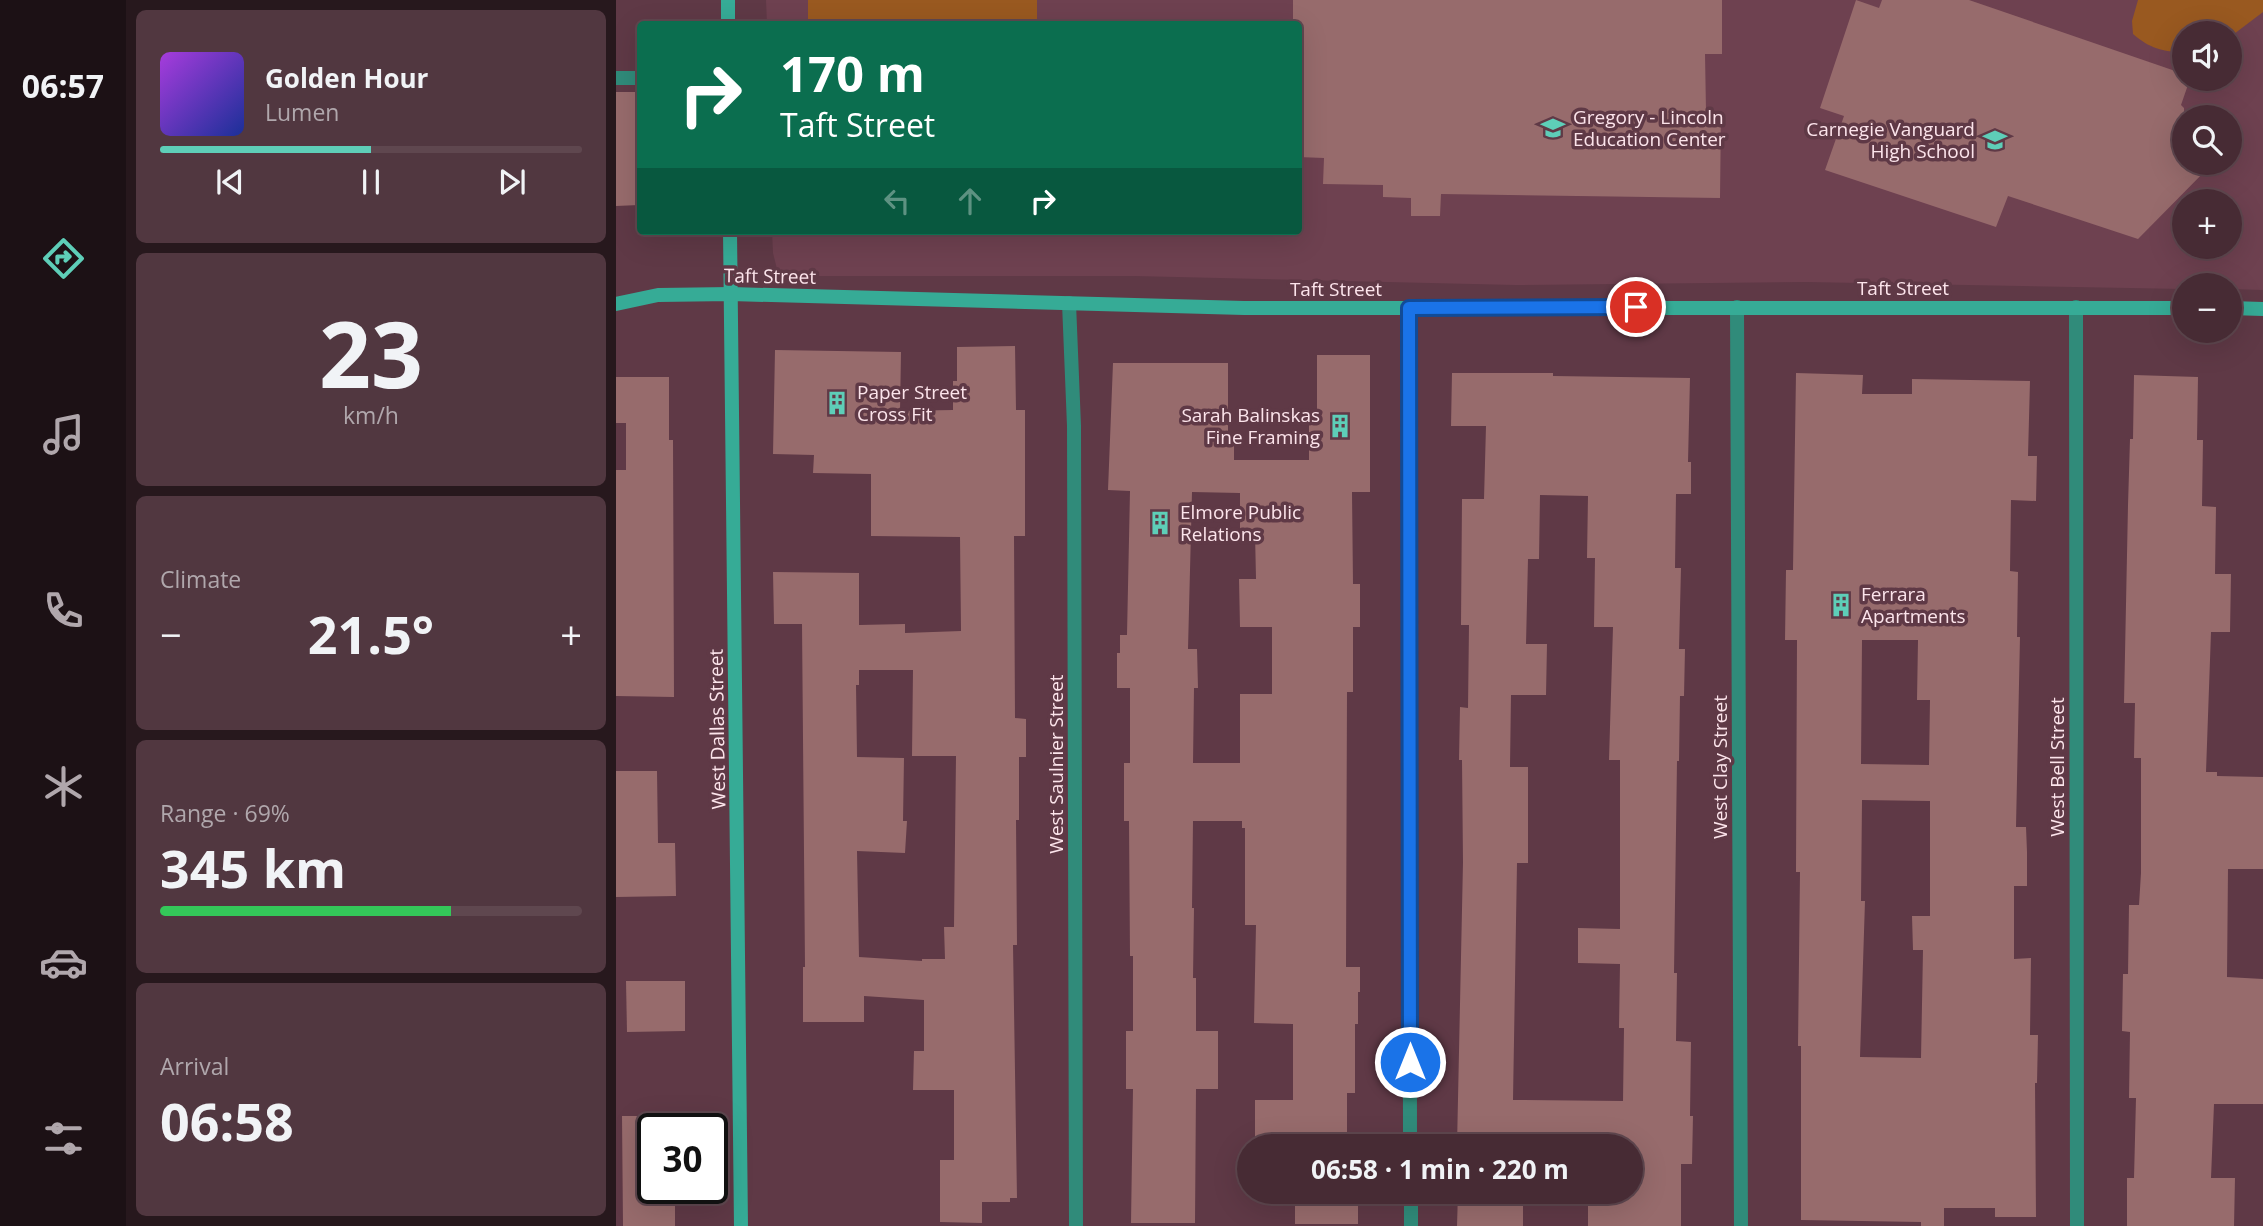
<!DOCTYPE html>
<meta charset="utf-8">
<style>
body{margin:0;font-family:"Open Sans",sans-serif;background:#513740;color:#f1f3f6;height:100vh;display:flex;flex-direction:column;font-size:26px;white-space:nowrap}
*{box-sizing:border-box;margin:0}
p{font-size:23px;color:#b0a7ac}
.icon{flex:none;width:38px;height:38px;fill:none;stroke:currentColor;stroke-width:2;stroke-linecap:round;stroke-linejoin:round}
.map{position:relative;flex:1;overflow:hidden}
.details{display:flex;flex-direction:column;gap:10px;padding:10px;background:#27181d;width:490px}
.details>*{flex:none}
.guide{position:absolute;left:21px;top:21px;width:665px;height:214px;border-radius:7px;box-shadow:0 7px 28px #0002,0 0 0 2px #5f474f;background:#0b6e4f;color:#fff;overflow:hidden}
.controls{position:absolute;left:1556px;top:21px;display:grid;gap:14px}
.controls a{display:grid;place-items:center;width:70px;height:70px;border-radius:50%;background:#472b34;box-shadow:0 7px 28px #0002,0 0 0 2px #5f474f;font-size:35px}
.speed{position:absolute;left:21px;top:1113px;display:flex;gap:14px;font-size:35px;font-weight:700;text-align:center}
.speed>*{display:grid;place-content:center;width:91px;height:91px;border-radius:50%;background:#472b34;box-shadow:0 7px 28px #0002,0 0 0 2px #5f474f;line-height:1}
.speed .limit{border:4px solid #111;border-radius:10px;background:#fff;color:#111}
.pin{position:absolute;display:grid;place-items:center;width:60px;height:60px;color:#fff;margin:-30px;border:4px solid #fff;border-radius:50%;box-shadow:0 2px 7px #0007}
.me{position:absolute;width:77px;margin:-38px;rotate:0deg;stroke-linejoin:round;filter:drop-shadow(0 0 5px #0008)}
.turn{display:flex;align-items:center;gap:24px;height:147px;padding:0 28px;font-size:32px}
.turn .icon{width:91px;height:91px;stroke-width:2.5}
.turn b{display:block;font-size:49px;line-height:60px}
.lanes{display:flex;align-items:center;height:66px;padding:0 28px;background:#0003;justify-content:center;gap:35px;direction:ltr}
.lanes .off{opacity:.35}
.big{font-size:52px;font-weight:700;line-height:1.1}
.details .widget{flex:1;display:flex;flex-direction:column;justify-content:center;gap:10px;min-width:0;padding:0 24px;border-radius:10px;background:#513740}
.details .dial{align-items:center;gap:0}
.dial b{font-size:91px;line-height:1}
.song{display:flex;align-items:center;gap:21px}
.cover{width:84px;height:84px;border-radius:10px;background:linear-gradient(135deg,hsl(280 70% 55%),hsl(230 70% 35%))}
.played{height:7px;border-radius:4px;background:linear-gradient(90deg,#5eceb8 50%,#5f474f 50%)}
.keys{display:flex;justify-content:space-around;direction:ltr}
.heat{display:flex;justify-content:space-between;align-items:center;font-size:38px;direction:ltr}
.charge{height:10px;border-radius:5px;background:linear-gradient(90deg,#34c759 69%,#5f474f 0)}
.trip{position:absolute;left:621px;top:1134px;width:406px;height:70px;border-radius:35px;background:#472b34;box-shadow:0 7px 28px #0002,0 0 0 2px #5f474f;font-weight:700;line-height:70px;text-align:center}
main{display:flex;flex:1;min-height:0}
.tabs{display:flex;flex-direction:column;width:126px;justify-content:space-around;align-items:center;background:#1c1115;color:#b0a7ac}
.tabs .icon{width:49px;height:49px}
.tabs .selected{color:#5eceb8}
.tabs b{font-size:32px;color:#f1f3f6}
.map>svg:first-child{display:block}
.built{fill:#6e4150;fill-rule:evenodd}
.green{fill:#995920}
.building{fill:#976b6c;fill-rule:evenodd}
.lines{fill:none;stroke-linecap:round;stroke-linejoin:round}
.street{stroke:#308b7a;stroke-width:14}
.secondary{stroke:#36ab96;stroke-width:14}
.route-casing{stroke:#114b97;stroke-width:18}
.route{stroke:#1a73e8;stroke-width:12}
.labels{text-anchor:middle;dominant-baseline:central;stroke-width:7;stroke-linejoin:round;paint-order:stroke}
.poi-label{font-size:19px;fill:#fce4eb;stroke:#5f3946;text-anchor:start}
.street-label{font-size:19px;fill:#fce4eb;stroke:#5f3946}
</style>
<main>
<nav class="tabs">
<b>06:57</b>
<svg class="icon selected" aria-label="directions" viewBox="0 0 24 24"><path d="M12 3l9 9-9 9-9-9zM9 14v-3h6M13 9l2 2-2 2"/></svg>
<svg class="icon" aria-label="music" viewBox="0 0 24 24"><path d="M9 18V5l10-2v13"/><circle cx="6" cy="18" r="3"/><circle cx="16" cy="16" r="3"/></svg>
<svg class="icon" aria-label="phone" viewBox="0 0 24 24"><path d="M5 4h4l2 5-3 2q2 4 5 5l2-3 5 2v4C11 20 4 13 5 4z"/></svg>
<svg class="icon" aria-label="climate" viewBox="0 0 24 24"><path d="M12 3v18M4 7l16 10M4 17L20 7"/></svg>
<svg class="icon" aria-label="car" viewBox="0 0 24 24"><path d="M5 17H2v-5l4-1 3-4h7l3 4 3 1v5h-3M9 17h6M6 11h13"/><circle cx="7" cy="17" r="2"/><circle cx="17" cy="17" r="2"/></svg>
<svg class="icon" aria-label="filters" viewBox="0 0 24 24"><path d="M4 7h16M4 17h16"/><circle cx="9" cy="7" r="2"/><circle cx="15" cy="17" r="2"/></svg>
</nav>
<section class="details">
<div class="widget">
<div class="song"><i class="cover"></i><div><b>Golden Hour</b><p>Lumen</p></div></div>
<div class="played"></div>
<div class="keys"><svg class="icon" aria-label="previous" viewBox="0 0 24 24"><path d="M18 5L8 12l10 7zM5 5v14"/></svg><svg class="icon" aria-label="pause" viewBox="0 0 24 24"><path d="M8 5v14M16 5v14"/></svg><svg class="icon" aria-label="next" viewBox="0 0 24 24"><path d="M6 5l10 7-10 7zM19 5v14"/></svg></div>
</div>
<div class="widget dial"><b>23</b><p>km/h</p></div>
<div class="widget"><p>Climate</p>
<div class="heat"><a>−</a><b class="big">21.5°</b><a>+</a></div>
</div>
<div class="widget"><p>Range · 69%</p><b class="big">345 km</b><div class="charge"></div></div>
<div class="widget"><p>Arrival</p><b class="big">06:58</b></div>
</section>
<div class="map">
<svg width="1647" height="1226" viewBox="0 0 1647 1226">
<rect width="100%" height="100%" fill="#5f3946"/>
<path class="built" d="M150 0H1647V290L1614 289V285H1568V289L1191 282 899 285 518 276H196L169 274 161 269 157 253 156 231H682V24H151ZM1568 33H1614V79H1568ZM1568 117H1614V163H1568ZM1568 201H1614V247H1568Z"/>
<g class="green">
<rect x="192" y="0" width="229" height="24"/>
<path d="M1522 0H1647V12L1614 37V33H1568V52C1547 52 1533 48 1517 34L1516 21Z"/>
</g>
<g class="building">
<path d="M677 0H1106V54H1089L1090 111H1105L1104 198 825 194 824 216H795V198L767 197V185L707 184 708 158 682 157V24H677Z"/>
<path d="M1240 0 1263 8 1266 0H1353L1568 74V79H1574L1565 105 1568 108V163H1597L1522 239 1392 196 1380 227 1209 170 1228 116 1204 108Z"/>
<path d="M0 92H21L23 205 0 206Z"/>
<path d="M399 346 400 410H409V536H398L399 718 410 719V757H403V820H400L401 945H397L401 1198H394V1202H366V1223L324 1222V1160H338V1090H297L298 1051H308V1000L248 996V1022H187V967H189L186 624H158L157 572 243 573V625L289 624V633L345 631 344 537 255 536V474L197 473 198 455 157 454 159 350 285 352 284 411 337 410V381H341V347ZM243 670H297L296 756H340L338 927H328L329 959H306V961L243 957 241 851 289 853 291 821H287L288 758 241 757 240 685H243Z"/>
<path d="M701 355H754V492H736L737 584H744V627H737V692H731L730 967H744V992H742V1024H739V1093H731V1146H639V1100H677V1024L638 1023 640 925H629V828H626V821H577L576 908H578L577 978H580V1031H602V1089H580L579 1223H515L517 1089H510V1031H517V956H514L513 821H508V763H514V688H501V653H504V635H511L514 491 492 490 497 363H612V441L618 442V460H693V415H701ZM576 492 624 493V533H639L640 579H623L624 627H656V694H624V763H577L578 688H582L581 649H572Z"/>
<path d="M836 373H937V376L1074 378 1072 462H1075V494H1060L1059 568H1065L1063 649H1069L1068 696H1064L1063 761H1061L1058 973H1061L1060 1041 1075 1042 1074 1116H1077L1076 1164H1065V1226H972V1192H1015V1146H841L847 862 846 760H843L844 707 852 708 853 625H845L846 499H868L870 426H835ZM924 495 972 496 971 558H979L978 627H997L993 760H1004V929L962 928V963L1004 964 1003 1028H1008L1007 1101 897 1100 901 863H912V767H894L895 695H930L931 644H910L912 559H923Z"/>
<path d="M1180 373 1247 375 1246 394H1296V379L1414 381 1412 456H1421L1420 501 1395 500 1394 571 1402 572 1401 637H1404L1400 827H1410L1411 852V886H1398V959L1415 958 1414 1035H1422L1421 1083H1419L1420 1217H1379V1208H1328V1226H1305V1222L1185 1220V1046H1182L1184 872H1180L1181 640H1169L1170 570H1177ZM1246 640H1302L1301 700H1314L1313 765 1245 764ZM1246 800 1314 801V916H1296L1297 950H1307L1305 1058 1244 1057 1249 901H1245Z"/>
<path d="M1518 375 1582 377 1581 440H1587L1586 506 1600 507 1599 574H1615L1614 632H1595L1590 772H1601V776L1647 777V869H1612L1611 977 1647 979V1104H1598L1595 1178H1619L1618 1226H1511V1178H1518L1520 1098H1513L1514 1032 1506 1031 1507 974H1512L1513 905H1523L1525 873V758H1518L1519 703H1508L1512 505 1514 439H1517Z"/>
<path d="M0 377H53V440H57L58 697 0 696V470H10V423H0Z"/>
<path d="M0 771H41L42 843H59L60 896 0 897Z"/>
<path d="M10 981H69V1031L11 1032Z"/>
<path d="M6 1116H37V1188H59V1226H7Z"/>
<rect x="679" y="1192" width="63" height="32"/>
<path d="M842 1192H907V1226H841Z"/>
</g>
<g class="lines">
<g class="street">
<path d="M0 78H24"/>
<path d="M453 303 458 426 460 1226"/>
<path d="M1121 307 1125 1226"/>
<path d="M1460 307 1461 1226"/>
<path d="M793 308 794 1146"/>
<path d="M795 1192V1226"/>
</g>
<g class="secondary">
<path d="M112 0V24"/>
<path d="M114 231 125 1226"/>
<path d="M0 304 42 295 115 294 628 308H1568"/>
<path d="M1614 308 1647 309"/>
</g>
</g>
<g class="lines">
<g class="route-casing">
<path id="route" d="M794 1062 793 308 1020 307"/>
</g>
<use href="#route" class="route"/>
</g>
<defs>
<g id="school-bare" transform="scale(1.89)"><path d="M0-5L7-2L0 1L-7-2ZM-4 1L0 2.5L4 1V4Q0 6-4 4Z" fill="#5eceb8" stroke="#5f3946" stroke-width="2.5" paint-order="stroke"/></g>
<g id="building-bare" transform="scale(1.89)"><path d="M-4-6H4V6H1V3H-1V6H-4ZM-2.5-4.3h1.7v1.8h-1.7ZM.8-4.3h1.7v1.8H.8ZM-2.5-1h1.7V.8h-1.7ZM.8-1h1.7V.8H.8Z" fill="#5eceb8" stroke="#5f3946" stroke-width="2.5" paint-order="stroke"/></g>
</defs>
<g fill-rule="evenodd">
<use href="#school-bare" x="937" y="128"/>
<use href="#school-bare" x="1379" y="140"/>
<use href="#building-bare" x="221" y="403"/>
<use href="#building-bare" x="724" y="426"/>
<use href="#building-bare" x="544" y="523"/>
<use href="#building-bare" x="1225" y="605"/>
</g>
<g class="labels">
<g class="poi-label">
<text x="957" y="117">Gregory - Lincoln<tspan x="957" dy="22">Education Center</tspan></text>
<text x="1359" y="129" text-anchor="end">Carnegie Vanguard<tspan x="1359" dy="22">High School</tspan></text>
<text x="241" y="392">Paper Street<tspan x="241" dy="22">Cross Fit</tspan></text>
<text x="704" y="415" text-anchor="end">Sarah Balinskas<tspan x="704" dy="22">Fine Framing</tspan></text>
<text x="564" y="512">Elmore Public<tspan x="564" dy="22">Relations</tspan></text>
<text x="1245" y="594">Ferrara<tspan x="1245" dy="22">Apartments</tspan></text>
</g>
<g class="street-label">
<text transform="translate(154 276) rotate(1)">Taft Street</text>
<text x="1287" y="288">Taft Street</text>
<text x="720" y="289">Taft Street</text>
<text transform="translate(101 729) rotate(-91)">West Dallas Street</text>
<text transform="translate(440 764) rotate(-90)">West Saulnier Street</text>
<text transform="translate(1104 767) rotate(-90)">West Clay Street</text>
<text transform="translate(1441 767) rotate(-90)">West Bell Street</text>
</g>
</g>
</svg>
<div class="controls">
<a><svg class="icon" aria-label="sound" viewBox="0 0 24 24"><path d="M4 9h4l5-4v14l-5-4H4zM17 9q2 3 0 6"/></svg></a>
<a><svg class="icon" aria-label="search" viewBox="0 0 24 24"><circle cx="10" cy="10" r="6"/><path d="M15 15l6 6"/></svg></a>
<a>+</a>
<a>−</a>
</div>
<div class="speed"><div class="limit">30</div></div>
<div class="pin" style="left:1020px;top:307px;background:#d93025"><svg class="icon" aria-label="arrive" viewBox="0 0 24 24"><path d="M6 21V4h12l-3 4 3 4H6"/></svg></div>
<svg class="me" style="left:794px;top:1062px" viewBox="-20 -20 40 40"><circle r="17" fill="#1a73e8" stroke="#fff" stroke-width="3"/><path d="M0-11L8 9 0 5-8 9z" fill="#fff"/></svg>
<div class="trip">06:58 · 1 min · 220 m</div>
<div class="guide">
<div class="turn"><svg class="icon" aria-label="right" viewBox="0 0 24 24"><path d="M7 20v-9h11M14 6l5 5-5 5"/></svg><div><b>170 m</b>Taft Street</div></div>
<div class="lanes"><svg class="icon off" aria-label="left" viewBox="0 0 24 24"><path d="M17 20v-9H6M10 6l-5 5 5 5"/></svg><svg class="icon off" aria-label="ahead" viewBox="0 0 24 24"><path d="M12 20V5M6 11l6-6 6 6"/></svg><svg class="icon" aria-label="right" viewBox="0 0 24 24"><path d="M7 20v-9h11M14 6l5 5-5 5"/></svg></div>
</div>
</div>
</main>
